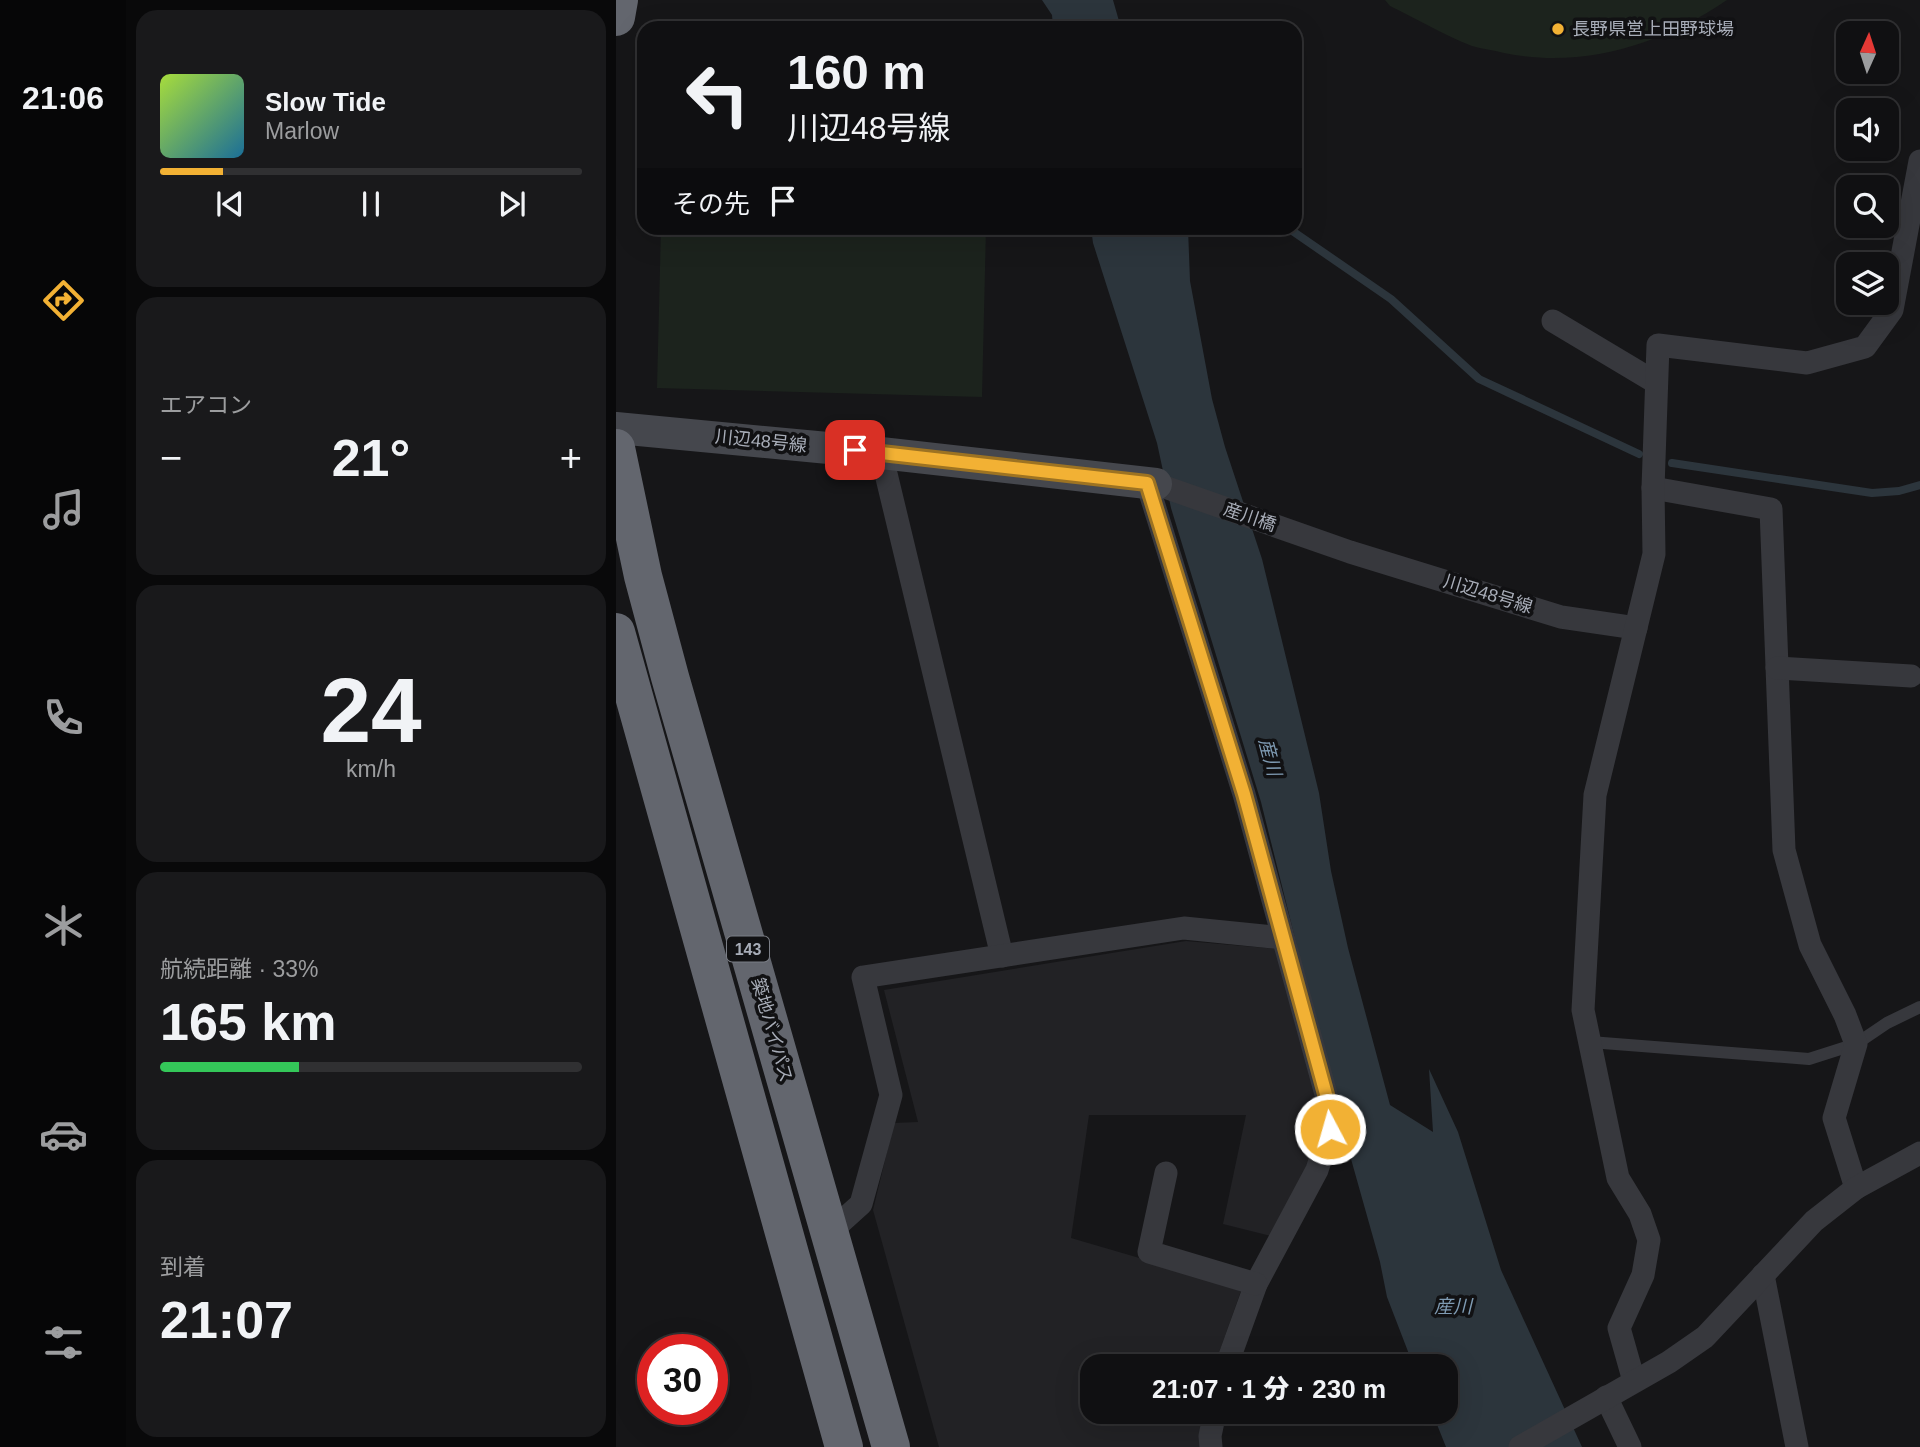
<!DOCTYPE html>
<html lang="ja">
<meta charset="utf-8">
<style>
body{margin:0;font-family:Arial,"Noto Sans JP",sans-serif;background:#19191b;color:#f1f3f6;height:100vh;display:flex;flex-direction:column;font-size:26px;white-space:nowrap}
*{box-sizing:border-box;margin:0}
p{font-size:23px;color:#9c9d9f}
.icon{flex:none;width:38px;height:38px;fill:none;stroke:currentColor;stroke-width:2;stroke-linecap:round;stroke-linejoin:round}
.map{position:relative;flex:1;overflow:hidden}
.panel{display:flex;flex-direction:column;gap:10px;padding:10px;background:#09090a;width:490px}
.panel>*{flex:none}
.banner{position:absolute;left:21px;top:21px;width:665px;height:214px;border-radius:21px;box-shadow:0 7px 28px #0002,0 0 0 2px #303032;background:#101012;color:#f1f3f6;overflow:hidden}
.needle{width:46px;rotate:3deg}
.buttons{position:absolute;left:1220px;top:21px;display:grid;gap:14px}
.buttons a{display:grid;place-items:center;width:63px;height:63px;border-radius:14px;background:#101012;box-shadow:0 7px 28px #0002,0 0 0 2px #303032;font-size:35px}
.speed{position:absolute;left:21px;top:1334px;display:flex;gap:14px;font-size:35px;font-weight:700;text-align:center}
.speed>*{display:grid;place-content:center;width:91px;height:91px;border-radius:50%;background:#101012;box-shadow:0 7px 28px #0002,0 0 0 2px #303032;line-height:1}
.speed .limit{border:10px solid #d22;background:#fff;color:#111}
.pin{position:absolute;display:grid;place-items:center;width:60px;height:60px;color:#fff;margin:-30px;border-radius:14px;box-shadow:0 4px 10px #0006}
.me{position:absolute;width:77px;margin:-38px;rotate:354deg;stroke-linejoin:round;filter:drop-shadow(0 0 5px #0008)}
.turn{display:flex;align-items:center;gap:24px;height:147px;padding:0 35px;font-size:32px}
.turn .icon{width:91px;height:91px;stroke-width:2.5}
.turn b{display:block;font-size:49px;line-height:60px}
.then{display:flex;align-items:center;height:66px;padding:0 35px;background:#0003;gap:14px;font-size:26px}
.big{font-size:52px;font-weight:800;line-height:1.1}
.panel .card{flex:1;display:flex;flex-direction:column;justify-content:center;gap:10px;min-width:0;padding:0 24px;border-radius:21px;background:#19191b}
.panel .dial{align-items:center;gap:0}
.dial b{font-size:91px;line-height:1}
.song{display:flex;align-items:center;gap:21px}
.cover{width:84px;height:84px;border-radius:10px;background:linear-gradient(135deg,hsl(80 70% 55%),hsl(200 70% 35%))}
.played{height:7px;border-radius:4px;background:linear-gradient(90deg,#f2b134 15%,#303032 15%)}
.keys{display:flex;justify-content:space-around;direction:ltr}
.heat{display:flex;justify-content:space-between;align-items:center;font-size:38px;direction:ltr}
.charge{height:10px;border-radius:5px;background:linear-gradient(90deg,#34c759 33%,#303032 0)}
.trip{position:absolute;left:464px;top:1354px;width:378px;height:70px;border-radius:21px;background:#101012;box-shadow:0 7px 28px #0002,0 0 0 2px #303032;font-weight:800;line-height:70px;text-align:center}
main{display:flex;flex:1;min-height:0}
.tab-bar{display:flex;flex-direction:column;width:126px;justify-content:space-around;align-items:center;background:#060607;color:#9c9d9f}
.tab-bar .icon{width:49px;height:49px}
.tab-bar .active{color:#f2b134}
.tab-bar b{font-size:32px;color:#f1f3f6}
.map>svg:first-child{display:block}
.built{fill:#222225}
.green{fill:#1c231d}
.water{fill:#2c353c}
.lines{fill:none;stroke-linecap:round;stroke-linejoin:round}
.stream{stroke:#2c353c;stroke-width:8}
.lane{stroke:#37383d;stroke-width:12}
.street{stroke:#37383d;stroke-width:23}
.secondary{stroke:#45474d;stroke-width:32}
.highway{stroke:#63666e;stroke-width:38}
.route-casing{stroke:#9d7322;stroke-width:18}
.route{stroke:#f2b134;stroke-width:12}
.poi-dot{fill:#f2b134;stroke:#111113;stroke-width:2.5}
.labels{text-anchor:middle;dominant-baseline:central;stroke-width:7;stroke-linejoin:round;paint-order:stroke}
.shield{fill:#111113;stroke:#7b7e86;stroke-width:2}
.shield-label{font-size:16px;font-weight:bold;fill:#a8adb8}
.poi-label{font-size:18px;fill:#a8adb8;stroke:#111113;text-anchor:start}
.street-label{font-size:18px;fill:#a8adb8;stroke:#111113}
.water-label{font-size:19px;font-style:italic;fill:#7f9bb3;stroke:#111113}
</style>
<main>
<nav class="tab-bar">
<b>21:06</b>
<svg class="icon active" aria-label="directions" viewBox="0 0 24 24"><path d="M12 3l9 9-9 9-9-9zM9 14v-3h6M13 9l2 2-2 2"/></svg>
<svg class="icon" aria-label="music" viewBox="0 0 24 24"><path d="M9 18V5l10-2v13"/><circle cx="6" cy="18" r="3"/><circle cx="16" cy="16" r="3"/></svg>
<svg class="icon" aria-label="phone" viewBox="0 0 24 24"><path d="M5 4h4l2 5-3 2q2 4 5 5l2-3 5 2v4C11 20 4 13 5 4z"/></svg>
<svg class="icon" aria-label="climate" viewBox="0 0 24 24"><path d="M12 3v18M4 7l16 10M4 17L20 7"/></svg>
<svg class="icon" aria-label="car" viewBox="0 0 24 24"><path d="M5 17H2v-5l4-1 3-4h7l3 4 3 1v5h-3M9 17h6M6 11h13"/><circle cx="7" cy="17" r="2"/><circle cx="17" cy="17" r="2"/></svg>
<svg class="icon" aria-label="filters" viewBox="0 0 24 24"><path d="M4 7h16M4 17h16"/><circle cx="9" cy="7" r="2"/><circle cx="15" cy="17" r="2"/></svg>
</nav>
<section class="panel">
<div class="card">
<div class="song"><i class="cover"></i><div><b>Slow Tide</b><p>Marlow</p></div></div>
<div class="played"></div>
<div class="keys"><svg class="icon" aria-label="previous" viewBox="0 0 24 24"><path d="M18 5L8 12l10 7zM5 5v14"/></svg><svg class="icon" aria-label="pause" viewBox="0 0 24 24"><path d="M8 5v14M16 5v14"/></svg><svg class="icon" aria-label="next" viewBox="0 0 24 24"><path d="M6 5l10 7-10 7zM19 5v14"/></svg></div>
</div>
<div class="card"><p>エアコン</p>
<div class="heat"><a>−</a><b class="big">21°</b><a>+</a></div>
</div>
<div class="card dial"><b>24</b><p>km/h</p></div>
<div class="card"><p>航続距離 · 33%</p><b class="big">165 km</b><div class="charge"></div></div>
<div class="card"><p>到着</p><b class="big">21:07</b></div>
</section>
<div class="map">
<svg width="1304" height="1447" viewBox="0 0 1304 1447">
<rect width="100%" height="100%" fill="#161618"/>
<path class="built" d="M570 941 662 949 703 1103V1126L694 1168 655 1236 607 1224 630 1115H473L455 1238 626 1288 598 1367H476V1412H589L584 1447H323L257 1210 278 1123 302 1122 268 990Z"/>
<g class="green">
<path d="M769 0H1111C1045 45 967 69 888 53 877 50 866 49 856 46 828 35 801 19 774 6Z"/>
<path d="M45 228H370L366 397 41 388Z"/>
</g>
<g class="water">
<path d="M426 0H497L505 28H437L436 15Z"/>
<path d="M475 228H572L574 281 596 399 609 447 646 559 703 793 715 871 732 948 774 1105 817 1132 813 1069 842 1132 885 1270 966 1447H830L816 1412H830V1367H798L771 1297 764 1262 726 1127 645 802 555 508 541 443 477 243Z"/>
</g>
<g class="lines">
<g class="stream">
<path d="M672 228 775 299 863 379 1023 454"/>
<path d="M1056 463 1256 493 1283 491 1304 485"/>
</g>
<path class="lane" d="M974 1042 1193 1059 1240 1044 1271 1023 1304 1007"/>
<g class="street">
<path d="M937 321 1039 382"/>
<path d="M265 453 386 956"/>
<path d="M531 483 628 794 711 1098 714 1129 701 1170 640 1284 610 1367"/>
<path d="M540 484 734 552 945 617 1020 628"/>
<path d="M1037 488 1155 509 1168 850 1194 945 1229 1015 1240 1044 1218 1118 1240 1188"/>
<path d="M1161 668 1295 676"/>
<path d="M550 1173 533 1252 640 1284"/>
<path d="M214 1232 245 1204 275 1095 247 977 568 928 667 938"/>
<path d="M1147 1275 1181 1447"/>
<path d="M1018 1381 1003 1328 1027 1275 1033 1240 1024 1214 1002 1178 967 1010 979 795 1038 554 1037 488 1042 345 1191 363 1249 347 1276 310 1304 161"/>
<path d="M990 1397 1014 1447"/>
<path d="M595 1447 594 1436 599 1412"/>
<path d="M904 1447 1053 1362 1089 1337 1198 1221 1240 1188 1304 1153"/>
</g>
<path class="secondary" d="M0 428 265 453 540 484"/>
<g class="highway">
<path d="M0 17 3 0"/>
<path d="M0 448 27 576 54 677 275 1447"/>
<path d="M0 632 228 1447"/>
</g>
</g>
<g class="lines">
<g class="route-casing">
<path id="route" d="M239 450 531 483 628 794 711 1098 714 1129"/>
</g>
<use href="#route" class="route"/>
</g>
<circle class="poi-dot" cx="942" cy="29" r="7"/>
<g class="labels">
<rect class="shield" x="111" y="936.5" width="42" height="25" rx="5"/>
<g class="shield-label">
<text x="132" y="949">143</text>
</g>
<g class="poi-label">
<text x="956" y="29">長野県営上田野球場</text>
</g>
<g class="street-label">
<text transform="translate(145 441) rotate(6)">川辺48号線</text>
<text transform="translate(634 517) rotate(19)">産川橋</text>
<text transform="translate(872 594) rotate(17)">川辺48号線</text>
<text transform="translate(156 1030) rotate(74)">築地バイパス</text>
</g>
<g class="water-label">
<text transform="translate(654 757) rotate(75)">産川</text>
<text x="837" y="1306">産川</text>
</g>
</g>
</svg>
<div class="buttons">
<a><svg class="needle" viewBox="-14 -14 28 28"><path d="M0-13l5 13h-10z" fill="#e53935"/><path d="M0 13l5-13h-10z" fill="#9c9d9f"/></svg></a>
<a><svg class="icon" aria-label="sound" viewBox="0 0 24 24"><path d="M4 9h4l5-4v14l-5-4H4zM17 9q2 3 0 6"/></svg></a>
<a><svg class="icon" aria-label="search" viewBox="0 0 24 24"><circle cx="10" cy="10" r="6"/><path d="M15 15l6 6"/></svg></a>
<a><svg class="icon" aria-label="layers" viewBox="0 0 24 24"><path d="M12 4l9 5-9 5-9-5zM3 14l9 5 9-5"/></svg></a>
</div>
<div class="speed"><div class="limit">30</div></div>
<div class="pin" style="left:239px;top:450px;background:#d93025"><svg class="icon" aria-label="arrive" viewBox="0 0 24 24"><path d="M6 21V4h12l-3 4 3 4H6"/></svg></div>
<svg class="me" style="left:714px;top:1129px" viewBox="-20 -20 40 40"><circle r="17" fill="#f2b134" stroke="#fff" stroke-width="3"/><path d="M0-11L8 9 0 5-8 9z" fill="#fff"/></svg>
<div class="trip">21:07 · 1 分 · 230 m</div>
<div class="banner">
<div class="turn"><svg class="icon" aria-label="left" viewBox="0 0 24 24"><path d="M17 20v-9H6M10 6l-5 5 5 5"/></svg><div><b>160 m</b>川辺48号線</div></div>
<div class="then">その先<svg class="icon" aria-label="arrive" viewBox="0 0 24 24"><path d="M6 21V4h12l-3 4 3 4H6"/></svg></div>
</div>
</div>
</main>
